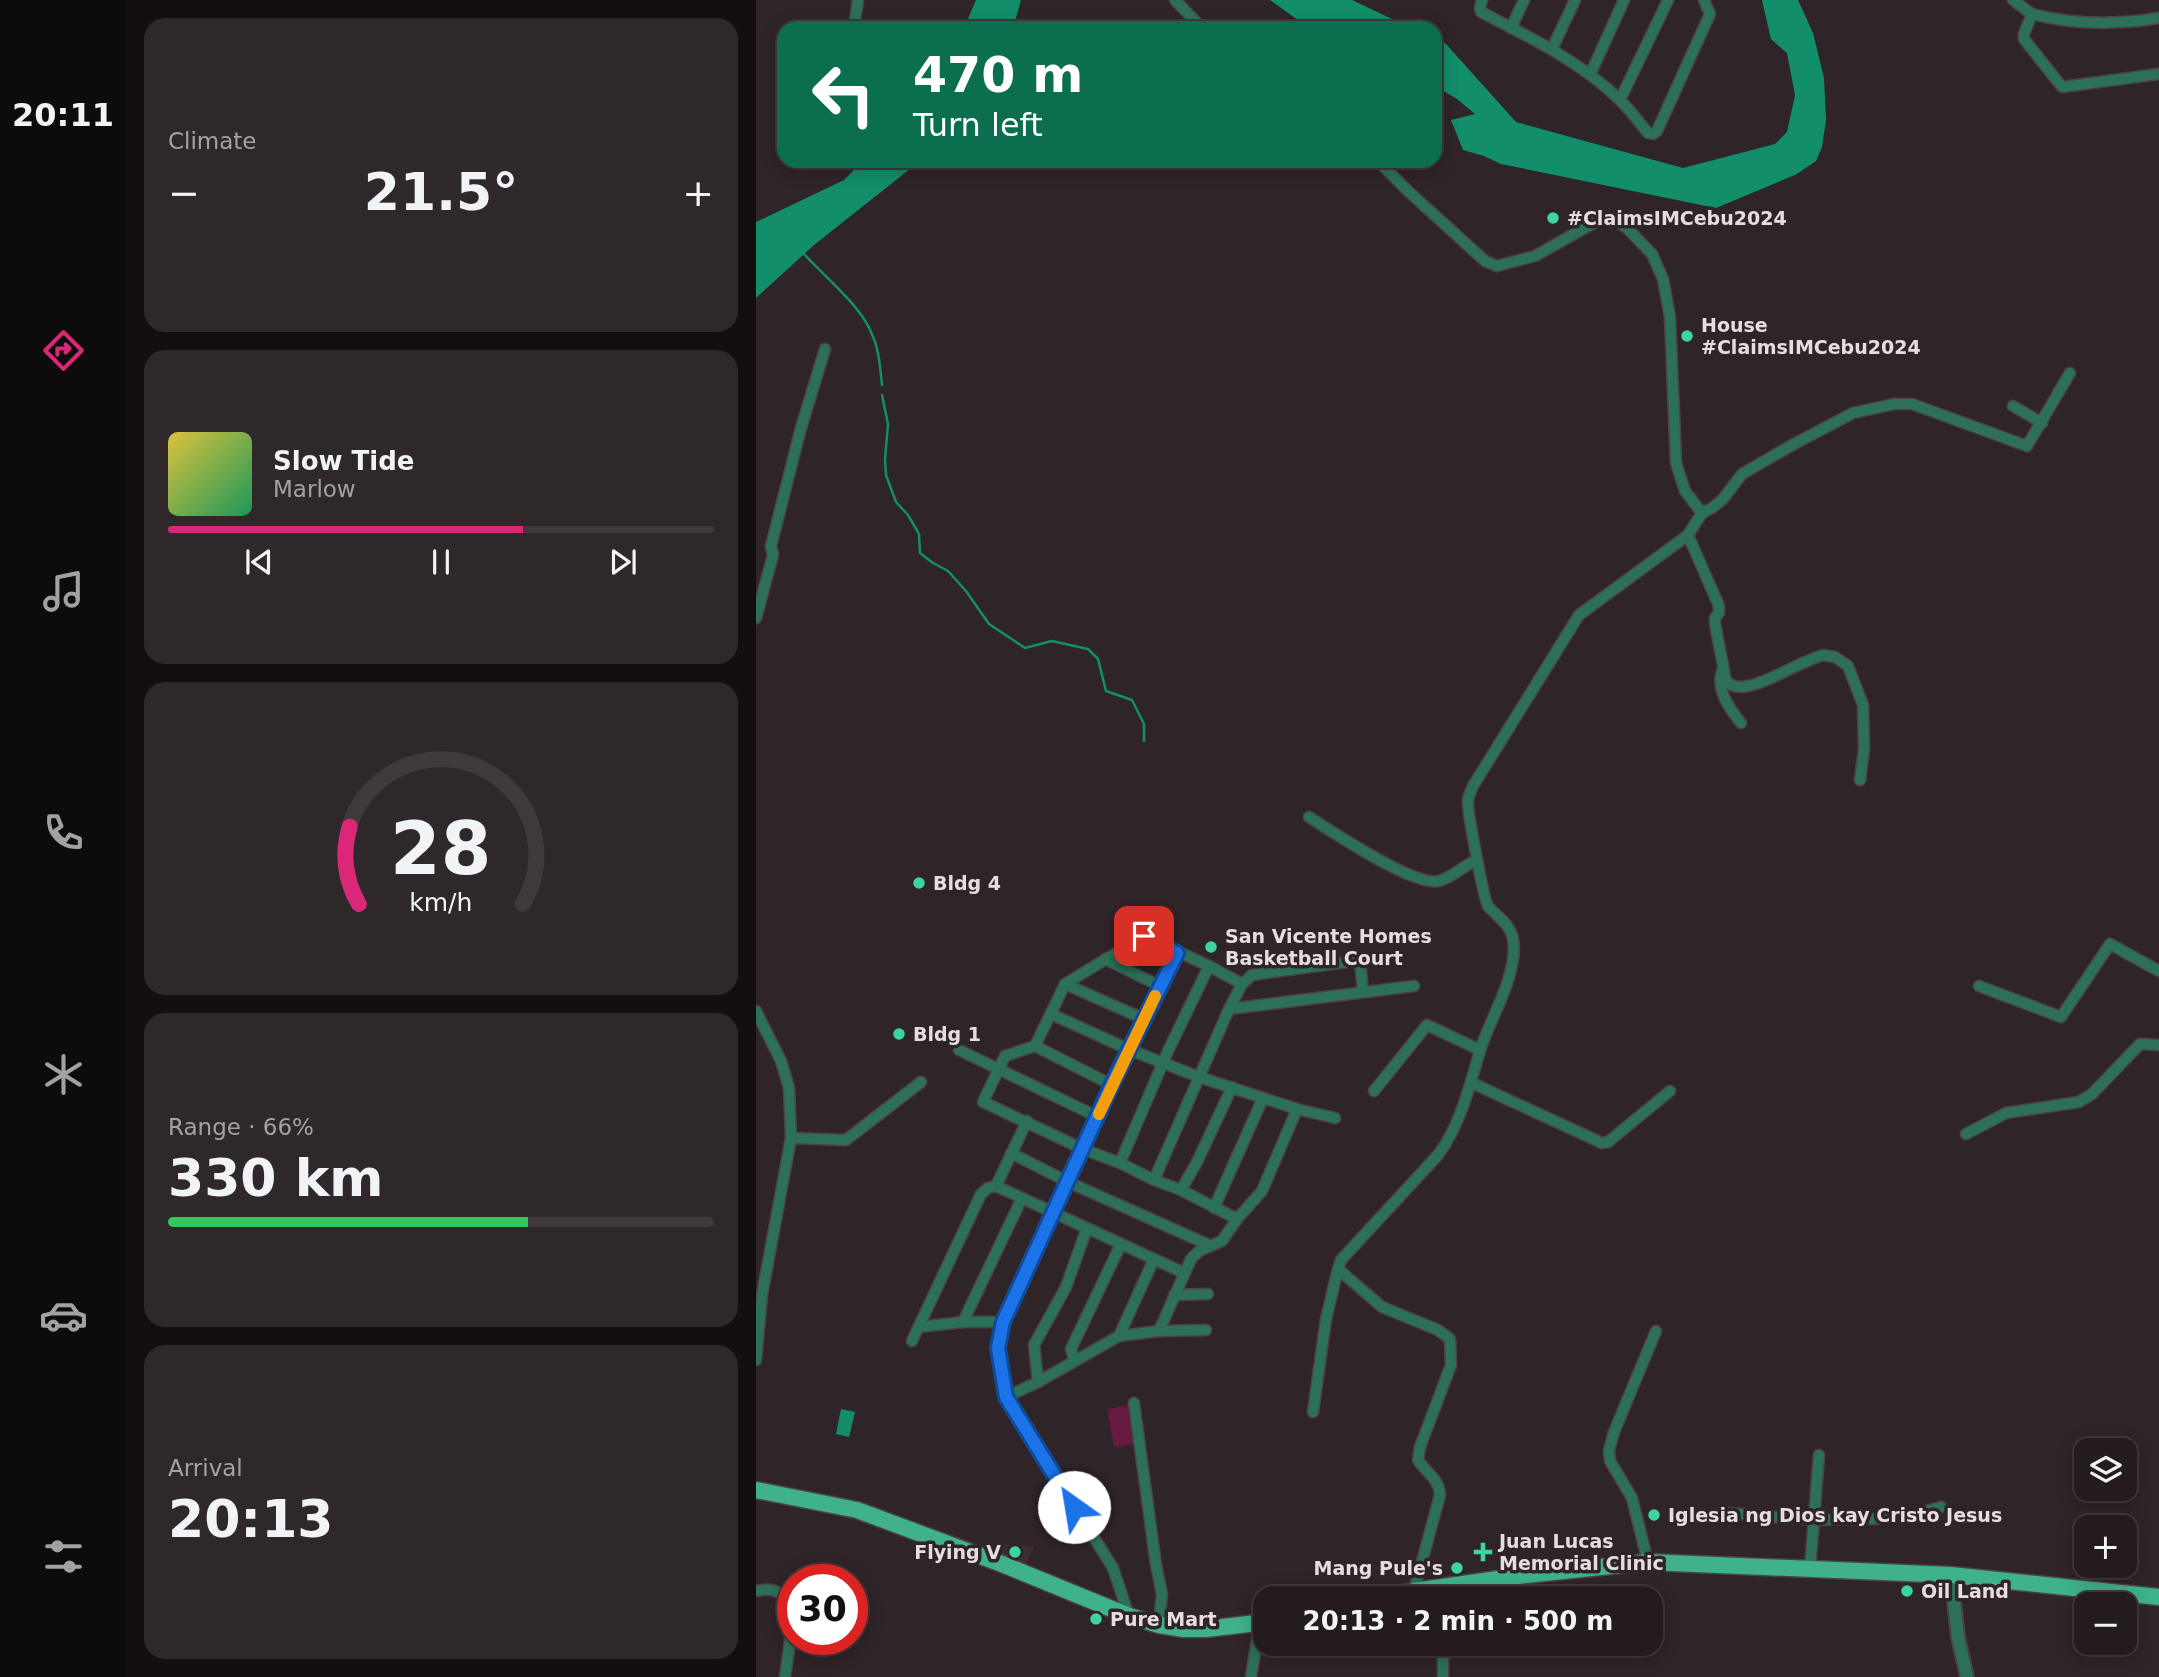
<!DOCTYPE html>
<meta charset="utf-8">
<style>
body{margin:0;font-family:"DejaVu Sans",sans-serif;background:#2f282b;color:#f1f3f6;height:100vh;display:flex;flex-direction:column;font-size:26px;white-space:nowrap}
*{box-sizing:border-box;margin:0}
p{font-size:23px;color:#a3a1a4}
.icon{flex:none;width:38px;height:38px;fill:none;stroke:currentColor;stroke-width:2;stroke-linecap:round;stroke-linejoin:round}
.map{position:relative;flex:1;overflow:hidden}
.panel{display:flex;flex-direction:column;gap:18px;padding:18px;background:#130f10;width:630px}
.panel>*{flex:none}
.banner{position:absolute;left:21px;top:21px;width:665px;height:147px;border-radius:21px;box-shadow:0 4px 18px #0003,0 0 0 2px #40393c;background:#0b6e4f;color:#fff;overflow:hidden}
.controls{position:absolute;left:1318px;top:1438px;display:grid;gap:14px}
.controls a{display:grid;place-items:center;width:63px;height:63px;border-radius:14px;background:#231b1e;box-shadow:0 4px 18px #0003,0 0 0 2px #40393c;font-size:35px}
.speed{position:absolute;left:21px;top:1564px;display:flex;gap:14px;font-size:35px;font-weight:700;text-align:center}
.speed>*{display:grid;place-content:center;width:91px;height:91px;border-radius:50%;background:#231b1e;box-shadow:0 4px 18px #0003,0 0 0 2px #40393c;line-height:1}
.speed .limit{border:10px solid #d22;background:#fff;color:#111}
.pin{position:absolute;display:grid;place-items:center;width:60px;height:60px;color:#fff;margin:-30px;border-radius:14px;box-shadow:0 4px 10px #0006}
.me{position:absolute;width:77px;margin:-38px;rotate:328deg;stroke-linejoin:round;filter:drop-shadow(0 0 5px #0008)}
.turn{display:flex;align-items:center;gap:24px;height:147px;padding:0 21px;font-size:32px}
.turn .icon{width:91px;height:91px;stroke-width:2.5}
.turn b{display:block;font-size:49px;line-height:60px}
.big{font-size:52px;font-weight:700;line-height:1.1}
.panel .card{flex:1;display:flex;flex-direction:column;justify-content:center;gap:10px;min-width:0;padding:0 24px;border-radius:21px;background:#2f282b}
.panel .dial{align-items:center;gap:0}
.dial svg{height:182px;overflow:visible;fill:none;stroke:#40393c;stroke-width:7;stroke-linecap:round;text-anchor:middle}
.dial text{fill:#f1f3f6;stroke:none}
.song{display:flex;align-items:center;gap:21px}
.cover{width:84px;height:84px;border-radius:10px;background:linear-gradient(135deg,hsl(50 70% 55%),hsl(150 70% 35%))}
.played{height:7px;border-radius:4px;background:linear-gradient(90deg,#db2777 65%,#40393c 65%)}
.keys{display:flex;justify-content:space-around;direction:ltr}
.heat{display:flex;justify-content:space-between;align-items:center;font-size:38px;direction:ltr}
.charge{height:10px;border-radius:5px;background:linear-gradient(90deg,#34c759 66%,#40393c 0)}
.trip{position:absolute;left:497px;top:1586px;width:410px;height:70px;border-radius:21px;background:#231b1e;box-shadow:0 4px 18px #0003,0 0 0 2px #40393c;font-weight:700;line-height:70px;text-align:center}
main{display:flex;flex:1;min-height:0}
.tab-bar{display:flex;flex-direction:column;width:126px;justify-content:space-around;align-items:center;background:#0e0b0c;color:#a3a1a4}
.tab-bar .icon{width:49px;height:49px}
.tab-bar .selected{color:#db2777}
.tab-bar b{font-size:32px;color:#f1f3f6}
.map>svg:first-child{display:block}
.built{fill:#3e2c32}
.green{fill:#661a3f}
.water{fill:#128e6a}
.lines{fill:none;stroke-linecap:round;stroke-linejoin:round}
.stream{stroke:#128e6a;stroke-width:2.5}
.minor-casing{stroke:#4c4245;stroke-width:13}
.tertiary-casing{stroke:#4c4245;stroke-width:16}
.primary-casing{stroke:#4c4245;stroke-width:19}
.minor{stroke:#2d7058;stroke-width:10}
.tertiary{stroke:#2d7058;stroke-width:12}
.primary{stroke:#3fb28b;stroke-width:16}
.route-casing{stroke:#114b97;stroke-width:18}
.route{stroke:#1a73e8;stroke-width:12}
.slow{stroke:#f59e0b;stroke-width:12}
.poi-dot{fill:#3cd4a3;stroke:#2f2428;stroke-width:2.5}
.labels{text-anchor:middle;dominant-baseline:central;stroke-width:7;stroke-linejoin:round;paint-order:stroke}
.poi-label{font-size:19px;font-weight:bold;fill:#e5dde0;stroke:#2f2428;text-anchor:start}
</style>
<main>
<nav class="tab-bar">
<b>20:11</b>
<svg class="icon selected" aria-label="directions" viewBox="0 0 24 24"><path d="M12 3l9 9-9 9-9-9zM9 14v-3h6M13 9l2 2-2 2"/></svg>
<svg class="icon" aria-label="music" viewBox="0 0 24 24"><path d="M9 18V5l10-2v13"/><circle cx="6" cy="18" r="3"/><circle cx="16" cy="16" r="3"/></svg>
<svg class="icon" aria-label="phone" viewBox="0 0 24 24"><path d="M5 4h4l2 5-3 2q2 4 5 5l2-3 5 2v4C11 20 4 13 5 4z"/></svg>
<svg class="icon" aria-label="climate" viewBox="0 0 24 24"><path d="M12 3v18M4 7l16 10M4 17L20 7"/></svg>
<svg class="icon" aria-label="car" viewBox="0 0 24 24"><path d="M5 17H2v-5l4-1 3-4h7l3 4 3 1v5h-3M9 17h6M6 11h13"/><circle cx="7" cy="17" r="2"/><circle cx="17" cy="17" r="2"/></svg>
<svg class="icon" aria-label="filters" viewBox="0 0 24 24"><path d="M4 7h16M4 17h16"/><circle cx="9" cy="7" r="2"/><circle cx="15" cy="17" r="2"/></svg>
</nav>
<section class="panel">
<div class="card"><p>Climate</p>
<div class="heat"><a>−</a><b class="big">21.5°</b><a>+</a></div>
</div>
<div class="card">
<div class="song"><i class="cover"></i><div><b>Slow Tide</b><p>Marlow</p></div></div>
<div class="played"></div>
<div class="keys"><svg class="icon" aria-label="previous" viewBox="0 0 24 24"><path d="M18 5L8 12l10 7zM5 5v14"/></svg><svg class="icon" aria-label="pause" viewBox="0 0 24 24"><path d="M8 5v14M16 5v14"/></svg><svg class="icon" aria-label="next" viewBox="0 0 24 24"><path d="M6 5l10 7-10 7zM19 5v14"/></svg></div>
</div>
<div class="card dial"><svg viewBox="0 0 100 80">
<path d="M14 69A42 42 0 1 1 86 69"/>
<path d="M14 69A42 42 0 0 1 10 35" stroke="#db2777"/>
<text x="50" y="56" font-size="32" font-weight="700">28</text>
<text x="50" y="72" font-size="11">km/h</text>
</svg></div>
<div class="card"><p>Range · 66%</p><b class="big">330 km</b><div class="charge"></div></div>
<div class="card"><p>Arrival</p><b class="big">20:13</b></div>
</section>
<div class="map">
<svg width="1403" height="1677" viewBox="0 0 1403 1677">
<rect width="100%" height="100%" fill="#2f2428"/>
<path class="built" d="M247 1544 278 1546 269 1566 242 1556Z"/>
<path class="green" d="M372 1405 378 1444 358 1447 351 1409Z"/>
<g class="water">
<path d="M220 0H265L257 28H208Z"/>
<path d="M514 0H596L655 28H553Z"/>
<path d="M1006 0H1042L1057 33 1068 78 1070 120 1066 147 1060 161 1041 174 960 208 745 164 728 156 707 150 695 120 719 114 701 99 679 86V39L690 44 760 122 927 168 1019 144 1031 132 1039 95 1031 53 1015 39Z"/>
<path d="M107 161H164L58 245 0 298V222L88 180Z"/>
<path d="M85 1409 99 1412 93 1437 80 1434Z"/>
</g>
<g class="lines">
<g class="stream">
<path d="M48 254C68 276 104 305 115 332 123 348 124 367 126 385"/>
<path d="M126 395 132 424 129 459 130 475 140 502 152 515 163 534 164 553 177 563 192 571 210 591 233 624 269 648 296 641 332 649 342 659 350 691 376 700 388 724V741"/>
</g>
<g class="minor-casing">
<g id="minor">
<path d="M419 0 446 28"/>
<path d="M726 0 724 8 725 12C773 37 824 61 864 100 874 110 883 122 892 133L897 134 901 131 954 14 948 0"/>
<path d="M1257 0 1276 14 1268 34V39L1306 87 1403 74"/>
<path d="M1276 14C1319 25 1360 25 1403 18"/>
<path d="M98 28 102 0"/>
<path d="M755 28 768 0"/>
<path d="M796 49 819 0"/>
<path d="M834 75 868 0"/>
<path d="M864 100 912 0"/>
<path d="M622 161 652 191 729 261 741 266 779 256 843 220H859L871 228 896 254 907 279 914 317 920 463 929 491 946 513"/>
<path d="M1257 406 1286 423"/>
<path d="M932 535 963 606V613L959 618V624L970 681C975 685 978 687 985 687 1007 686 1043 662 1067 655L1079 657 1092 666 1107 705 1108 749 1104 780"/>
<path d="M0 618 17 555 15 546 45 428 69 349"/>
<path d="M966 671C960 690 973 708 985 723"/>
<path d="M553 817C577 832 658 887 683 881 698 877 708 865 721 860"/>
<path d="M349 959 404 986"/>
<path d="M604 960 607 992"/>
<path d="M309 984 388 1019"/>
<path d="M486 984 496 975 627 957"/>
<path d="M1223 986 1305 1017 1354 944 1403 971"/>
<path d="M473 1009 658 986"/>
<path d="M0 1011 25 1061 33 1088 35 1138 6 1295 0 1360"/>
<path d="M295 1014 374 1050 443 1077 507 1098 458 1208"/>
<path d="M279 1046 356 1085"/>
<path d="M203 1050 342 1117"/>
<path d="M716 1083 846 1143 852 1142 914 1091"/>
<path d="M618 1091 671 1025 724 1050"/>
<path d="M507 1098 541 1109 579 1118"/>
<path d="M1210 1134 1250 1113 1323 1102 1336 1094 1384 1044 1403 1045"/>
<path d="M35 1138 90 1140 165 1082"/>
<path d="M255 1153 312 1182 453 1245"/>
<path d="M364 1163 412 1051 453 966"/>
<path d="M398 1180 473 1009 486 984 453 966 388 936 309 984 279 1046 249 1056 227 1102 327 1149 364 1163 398 1180 425 1190 481 1219"/>
<path d="M240 1186 428 1273"/>
<path d="M425 1190 442 1160 476 1087"/>
<path d="M418 1295 452 1294"/>
<path d="M207 1322 266 1198"/>
<path d="M163 1327 207 1322H247"/>
<path d="M403 1331 450 1330"/>
<path d="M363 1336 398 1259"/>
<path d="M156 1341 225 1194 232 1188 240 1186 271 1121"/>
<path d="M319 1361 315 1349 365 1244"/>
<path d="M282 1382 278 1345 310 1287 331 1228"/>
<path d="M250 1397 282 1382 363 1336 403 1331 435 1259 443 1251 466 1241 481 1219 506 1191 541 1109"/>
<path d="M378 1403 400 1565 406 1594 403 1625"/>
<path d="M557 1412 570 1319 582 1269"/>
<path d="M973 1513 1058 1520 1145 1518 1185 1507"/>
<path d="M892 1562 876 1498 854 1461 853 1450 858 1432 900 1331"/>
<path d="M1054 1569 1063 1455"/>
<path d="M0 1591C51 1579 32 1650 29 1677"/>
<path d="M658 1591 684 1495C683 1478 671 1474 662 1460L664 1447 695 1365 694 1339 682 1330 626 1307 582 1269 585 1260 682 1155C705 1124 713 1087 724 1051 734 1018 763 974 757 939 754 923 741 917 732 906 728 900 711 810 712 801 712 796 715 791 717 786L823 615 932 535 946 513 956 508 967 499 986 474 1038 444 1097 413 1138 404H1156L1271 446 1314 373"/>
<path d="M373 1616 357 1568 250 1397 242 1348 247 1322 356 1085 421 953"/>
<path d="M687 1643V1677"/>
<path d="M495 1677 504 1622"/>
</g>
</g>
<g class="tertiary-casing">
<path id="tertiary" d="M1195 1575 1202 1637 1211 1677"/>
</g>
<g class="primary-casing">
<g id="primary">
<path d="M0 1490 101 1510 246 1564 373 1616 403 1625 428 1629H450L509 1622"/>
<path d="M625 1598 658 1591 770 1575 892 1562 1195 1575 1403 1597"/>
</g>
</g>
<use href="#minor" class="minor"/>
<use href="#tertiary" class="tertiary"/>
<use href="#primary" class="primary"/>
</g>
<g class="lines">
<g class="route-casing">
<path id="route" d="M318 1507 250 1397 242 1348 247 1322 356 1084 421 953 388 936"/>
</g>
<use href="#route" class="route"/>
<path class="slow" d="M343 1114 399 996"/>
</g>
<g class="poi-dot">
<circle cx="797" cy="218" r="7"/>
<circle cx="931" cy="336" r="7"/>
<circle cx="163" cy="883" r="7"/>
<circle cx="455" cy="947" r="7"/>
<circle cx="143" cy="1034" r="7"/>
<circle cx="898" cy="1515" r="7"/>
<circle cx="259" cy="1552" r="7"/>
<path d="M723.5 1541.5h7v7h7v7h-7v7h-7v-7h-7v-7h7z"/>
<circle cx="701" cy="1568" r="7"/>
<circle cx="1151" cy="1591" r="7"/>
<circle cx="340" cy="1619" r="7"/>
</g>
<g class="labels">
<g class="poi-label">
<text x="811" y="218">#ClaimsIMCebu2024</text>
<text x="945" y="325">House<tspan x="945" dy="22">#ClaimsIMCebu2024</tspan></text>
<text x="177" y="883">Bldg 4</text>
<text x="469" y="936">San Vicente Homes<tspan x="469" dy="22">Basketball Court</tspan></text>
<text x="157" y="1034">Bldg 1</text>
<text x="912" y="1515">Iglesia ng Dios kay Cristo Jesus</text>
<text x="743" y="1541">Juan Lucas<tspan x="743" dy="22">Memorial Clinic</tspan></text>
<text x="245" y="1552" text-anchor="end">Flying V</text>
<text x="687" y="1568" text-anchor="end">Mang Pule's</text>
<text x="1165" y="1591">Oil Land</text>
<text x="354" y="1619">Pure Mart</text>
</g>
</g>
</svg>
<div class="controls">
<a><svg class="icon" aria-label="layers" viewBox="0 0 24 24"><path d="M12 4l9 5-9 5-9-5zM3 14l9 5 9-5"/></svg></a>
<a>+</a>
<a>−</a>
</div>
<div class="speed"><div class="limit">30</div></div>
<div class="pin" style="left:388px;top:936px;background:#d93025"><svg class="icon" aria-label="arrive" viewBox="0 0 24 24"><path d="M6 21V4h12l-3 4 3 4H6"/></svg></div>
<svg class="me" style="left:318px;top:1507px" viewBox="-20 -20 40 40"><circle r="19" fill="#fff"/><path d="M0-13L10 11 0 6-10 11z" fill="#1a73e8"/></svg>
<div class="trip">20:13 · 2 min · 500 m</div>
<div class="banner">
<div class="turn"><svg class="icon" aria-label="left" viewBox="0 0 24 24"><path d="M17 20v-9H6M10 6l-5 5 5 5"/></svg><div><b>470 m</b>Turn left</div></div>
</div>
</div>
</main>
